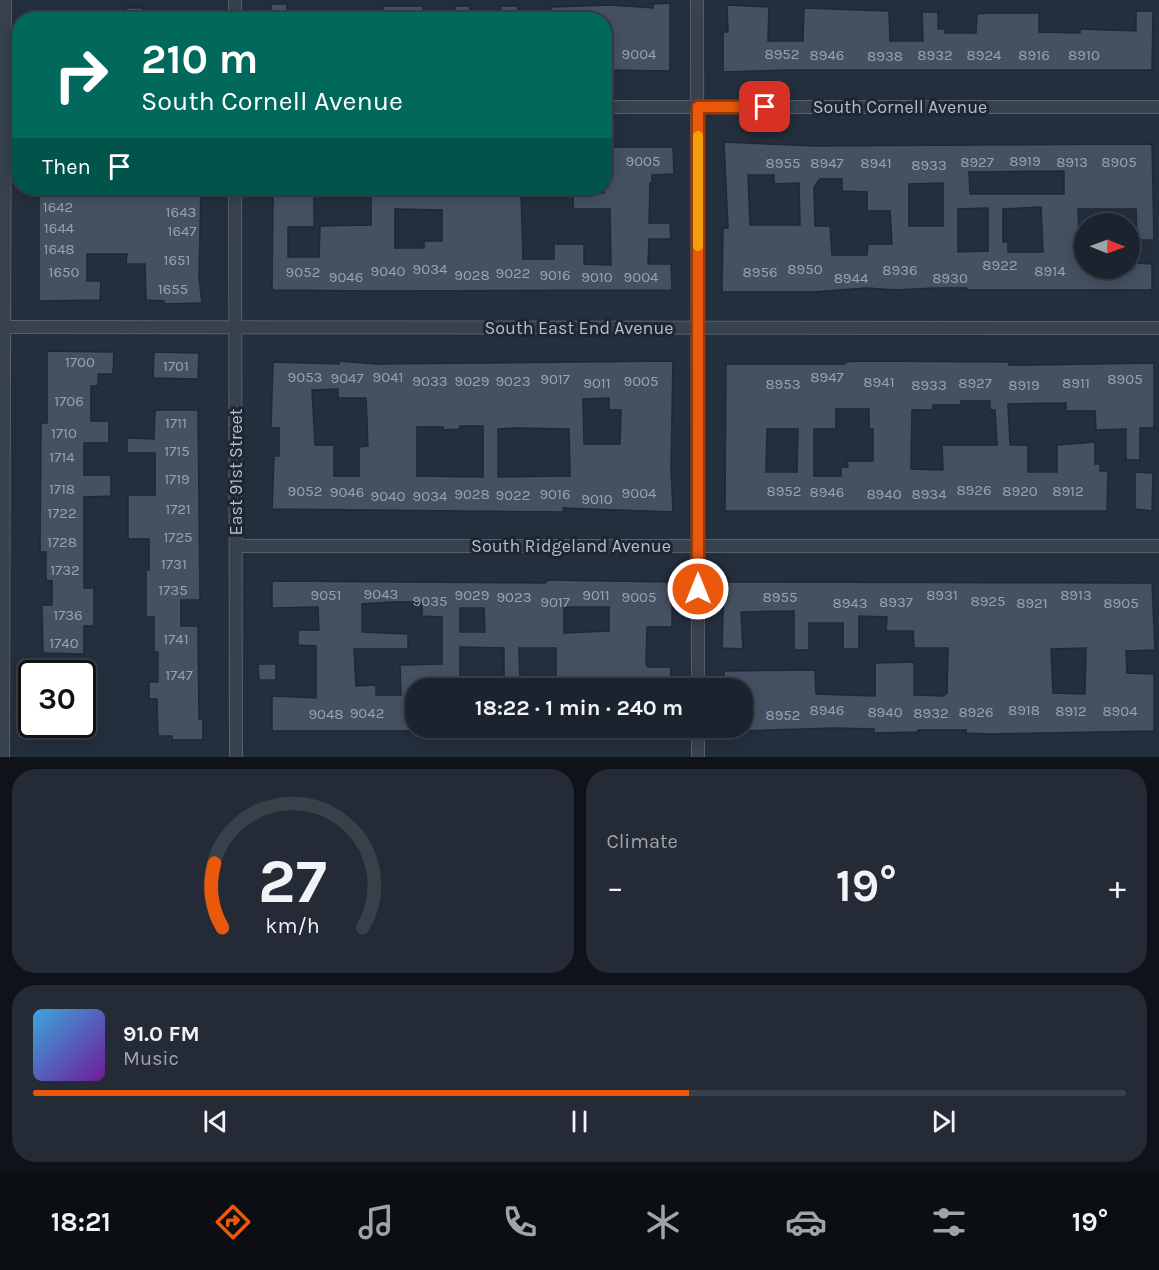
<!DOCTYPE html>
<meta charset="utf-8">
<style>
body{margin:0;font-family:Karla,sans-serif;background:#242b36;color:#f1f3f6;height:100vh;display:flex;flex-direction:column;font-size:22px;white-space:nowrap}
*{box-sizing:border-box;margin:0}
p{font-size:20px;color:#a0a4aa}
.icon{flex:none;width:33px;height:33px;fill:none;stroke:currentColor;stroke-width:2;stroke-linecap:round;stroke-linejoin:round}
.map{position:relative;height:757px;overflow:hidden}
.details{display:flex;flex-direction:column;gap:12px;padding:12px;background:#0f1319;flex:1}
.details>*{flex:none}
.guide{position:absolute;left:12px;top:12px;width:600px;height:183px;border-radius:24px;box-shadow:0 3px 15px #0003,0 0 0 2px #39404a;background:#00695c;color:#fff;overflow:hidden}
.needle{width:39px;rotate:91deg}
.controls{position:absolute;left:1074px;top:213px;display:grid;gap:12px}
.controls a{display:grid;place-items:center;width:66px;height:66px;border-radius:50%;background:#1b232e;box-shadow:0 3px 15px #0003,0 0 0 2px #39404a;font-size:30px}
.speed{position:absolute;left:18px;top:660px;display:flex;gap:12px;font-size:30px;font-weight:700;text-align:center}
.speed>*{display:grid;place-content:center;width:78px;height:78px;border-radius:50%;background:#1b232e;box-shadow:0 3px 15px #0003,0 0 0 2px #39404a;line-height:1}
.speed .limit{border:3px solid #111;border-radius:9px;background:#fff;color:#111}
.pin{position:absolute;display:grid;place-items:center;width:51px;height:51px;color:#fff;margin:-26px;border-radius:12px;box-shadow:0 3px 9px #0006}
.me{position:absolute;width:66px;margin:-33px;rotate:0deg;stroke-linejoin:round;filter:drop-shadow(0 0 4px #0008)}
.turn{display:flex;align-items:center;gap:21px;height:126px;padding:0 30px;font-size:27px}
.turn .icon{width:78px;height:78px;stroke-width:2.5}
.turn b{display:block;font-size:42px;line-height:51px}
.then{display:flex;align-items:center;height:57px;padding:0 30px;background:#0003;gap:12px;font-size:22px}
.big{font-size:45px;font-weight:700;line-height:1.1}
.details .widget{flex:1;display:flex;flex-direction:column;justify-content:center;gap:9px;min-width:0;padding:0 21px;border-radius:24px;background:#242b36}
.details .dial{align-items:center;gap:0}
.dial svg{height:156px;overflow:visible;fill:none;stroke:#39404a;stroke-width:7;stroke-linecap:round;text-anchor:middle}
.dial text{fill:#f1f3f6;stroke:none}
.song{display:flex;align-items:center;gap:18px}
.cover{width:72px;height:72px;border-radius:9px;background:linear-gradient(135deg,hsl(200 70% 55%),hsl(280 70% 35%))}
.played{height:6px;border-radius:3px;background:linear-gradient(90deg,#ea580c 60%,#39404a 60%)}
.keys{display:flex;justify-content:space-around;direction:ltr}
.heat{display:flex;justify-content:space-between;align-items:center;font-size:33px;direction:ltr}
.details .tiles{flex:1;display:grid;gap:12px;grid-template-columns:1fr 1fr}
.widget:last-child{grid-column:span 2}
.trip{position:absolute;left:405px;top:678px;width:348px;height:60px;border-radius:24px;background:#1b232e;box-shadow:0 3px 15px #0003,0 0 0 2px #39404a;font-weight:700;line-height:60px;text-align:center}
.dock{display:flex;height:96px;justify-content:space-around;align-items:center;background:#0b0e12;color:#a0a4aa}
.dock .icon{width:42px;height:42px}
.dock .on{color:#ea580c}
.dock b{font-size:27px;color:#f1f3f6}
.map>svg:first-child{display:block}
.building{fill:#455162;stroke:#1f2835;stroke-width:1.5;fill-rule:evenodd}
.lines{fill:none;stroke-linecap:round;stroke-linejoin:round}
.street-casing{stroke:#565f6c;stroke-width:14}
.street{stroke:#38414e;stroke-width:12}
.route-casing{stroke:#983908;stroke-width:15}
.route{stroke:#ea580c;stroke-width:10}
.slow{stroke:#f59e0b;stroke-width:10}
.labels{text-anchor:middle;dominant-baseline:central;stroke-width:6;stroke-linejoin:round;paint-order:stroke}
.number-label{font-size:15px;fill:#98a1af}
.street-label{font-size:18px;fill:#b4bcc9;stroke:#1d2633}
</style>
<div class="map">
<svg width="1159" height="757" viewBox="0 0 1159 757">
<rect width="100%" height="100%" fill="#242f3e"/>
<g class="building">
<path d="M670 3V71L604 70V44H610L609 21 551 20V7L610 5 653 8V4Z"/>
<rect x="271" y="4" width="16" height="15"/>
<path d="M727 5 769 7 768 41H803L804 8 889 11 890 41H923L922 12H938V29H945V33H976L977 14 991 13H1039V32L1080 33V29L1136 31V11H1153L1152 70H790L723 72V32H728Z"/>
<rect x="383" y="6" width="40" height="14"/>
<rect x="455" y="6" width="15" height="14"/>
<rect x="501" y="6" width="17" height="14"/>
<path d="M126 8H143L142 20H126Z"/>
<path d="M724 142 814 146 1152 144 1154 240H1137L1136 209H1078L1080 262H1084V268H1134V263L1152 264V290H969L966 288H934L896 290 867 288 814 292H722L723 228H728ZM1064 171V194H970L969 172ZM748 175H774V184L799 183 800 225H750ZM820 179H842V191L867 192V211H890L892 244H868L867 255H832L830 226H815L814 187ZM943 183V226H909V184ZM1041 207 1043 252H1008V242H1003V209ZM988 208V251L958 252V209Z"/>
<path d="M604 147H673L674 174 652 175V183H650L649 223H670L671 239H649L648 264H671L672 290 374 291 273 290 272 288 273 196 314 195V227H288V257H319L320 226 371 225V192L418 193 417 188H431L432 196H465V191L521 192 523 259H554V244H584V264L611 265 610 209H573V193H604ZM395 209 442 210V241H424V248H395Z"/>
<path d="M39 188H201L199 278 202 303 164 304V301L146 300 145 264H126L127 254H87V281H101L100 300 39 301Z"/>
<path d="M47 351 114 352 113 374H98V386H91V421H109V443H84V475H111V496L84 497V588H94V626H84V654L43 653 42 605H52V581L46 580V552H40L41 423H47Z"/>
<path d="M154 352 199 353 198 379 153 378Z"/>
<path d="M339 361 376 364 673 361 671 468 673 512 563 508 564 512 272 509 274 456H279V428H271L273 362 339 364ZM338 389V398H366L368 446 359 447V476H334V445H315L312 390ZM609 398V410H621L620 444H584L583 399ZM460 426H483V477L417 476V427H443V430L460 429ZM517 428 569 429 570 476 498 477V429Z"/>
<path d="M863 361 1010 362 1009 365H1033L1154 363V428H1140V460H1126V429L1096 430 1095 411H1066V403L1008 404 1010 445H1028V472H1057V445L1095 442V464H1100V471H1108L1107 511H725L726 364H845V362ZM961 401H990V410H995L997 445H942L943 470 911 469 912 410H933V405H961ZM836 409H869V429H873V461H847L848 467H841V476H814V429H836ZM767 429H798L797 472H766Z"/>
<path d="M155 410H198L200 600H181V626H198L199 719H203V740H172V736H158L157 699H149V682H158V652H154V617H146V570H149V539H128V495H155V453H127V438L154 439Z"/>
<path d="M1135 472 1153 473 1152 511 1135 509Z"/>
<path d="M546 580 672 582V627H647L646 664 648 667H671L670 684H664V688H651V680L556 682V648H519L520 680H504V648L460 647V681L416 680V731H272V696L316 698V646L298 645V630H319L318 607 272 608V581L546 583ZM390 602H422V616L442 617V664L400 665 401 695H376V685L356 686 354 649H408V634L362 632V604ZM564 607H609V631L564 633ZM460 608H484L485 632H460Z"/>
<path d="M724 582 1152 583 1155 650 1126 651 1127 673 1154 674V731L987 734 966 733V730H918V732L874 733V729L834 728 742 731V688H724V671L815 670 816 694 875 696V663L914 662V695L944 696 947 693 948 648H914L913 631H886L887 617 859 616V649H843V623H809V650H794V611L741 612 743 649 722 648ZM1086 648 1085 694 1053 693 1051 649Z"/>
<rect x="28" y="661" width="21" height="13"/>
<path d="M258 664H276V680H259Z"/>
</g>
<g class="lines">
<g class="street-casing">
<g id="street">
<path d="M697 0 698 688"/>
<path d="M235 20V0"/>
<path d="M604 107H1159"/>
<path d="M235 188 236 757"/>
<path d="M0 327 1159 328"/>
<path d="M236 546H1159"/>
<path d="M698 728V757"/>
<path d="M3 757 5 0"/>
</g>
</g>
<use href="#street" class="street"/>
</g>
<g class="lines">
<g class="route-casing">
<path id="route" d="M698 589V107H765"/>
</g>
<use href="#route" class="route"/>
<path class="slow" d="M698 136V246"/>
</g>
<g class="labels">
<g class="number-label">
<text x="639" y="54">9004</text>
<text x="782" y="54">8952</text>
<text x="827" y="55">8946</text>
<text x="935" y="55">8932</text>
<text x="984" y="55">8924</text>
<text x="1034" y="55">8916</text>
<text x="1084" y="55">8910</text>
<text x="885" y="56">8938</text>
<text x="643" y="161">9005</text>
<text x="1025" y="161">8919</text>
<text x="977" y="162">8927</text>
<text x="1072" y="162">8913</text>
<text x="1119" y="162">8905</text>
<text x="783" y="163">8955</text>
<text x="827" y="163">8947</text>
<text x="876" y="163">8941</text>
<text x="929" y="165">8933</text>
<text x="58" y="207">1642</text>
<text x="181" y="212">1643</text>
<text x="59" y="228">1644</text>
<text x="182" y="231">1647</text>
<text x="59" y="249">1648</text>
<text x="177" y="260">1651</text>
<text x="1000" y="265">8922</text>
<text x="430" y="269">9034</text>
<text x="805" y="269">8950</text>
<text x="900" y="270">8936</text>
<text x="388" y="271">9040</text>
<text x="1050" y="271">8914</text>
<text x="64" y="272">1650</text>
<text x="303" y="272">9052</text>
<text x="760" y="272">8956</text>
<text x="513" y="273">9022</text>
<text x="472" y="275">9028</text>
<text x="555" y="275">9016</text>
<text x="346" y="277">9046</text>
<text x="597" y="277">9010</text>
<text x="641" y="277">9004</text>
<text x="851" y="278">8944</text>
<text x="950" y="278">8930</text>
<text x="173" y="289">1655</text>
<text x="80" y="362">1700</text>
<text x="176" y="366">1701</text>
<text x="305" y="377">9053</text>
<text x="388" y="377">9041</text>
<text x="827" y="377">8947</text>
<text x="347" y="378">9047</text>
<text x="555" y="379">9017</text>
<text x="1125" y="379">8905</text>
<text x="430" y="381">9033</text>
<text x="472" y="381">9029</text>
<text x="513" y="381">9023</text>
<text x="641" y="381">9005</text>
<text x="879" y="382">8941</text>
<text x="597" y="383">9011</text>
<text x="975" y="383">8927</text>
<text x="1076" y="383">8911</text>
<text x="783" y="384">8953</text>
<text x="929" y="385">8933</text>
<text x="1024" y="385">8919</text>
<text x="69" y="401">1706</text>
<text x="176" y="423">1711</text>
<text x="64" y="433">1710</text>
<text x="177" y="451">1715</text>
<text x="62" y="457">1714</text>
<text x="177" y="479">1719</text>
<text x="62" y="489">1718</text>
<text x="974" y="490">8926</text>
<text x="305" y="491">9052</text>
<text x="784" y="491">8952</text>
<text x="1020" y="491">8920</text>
<text x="1068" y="491">8912</text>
<text x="347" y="492">9046</text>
<text x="827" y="492">8946</text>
<text x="639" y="493">9004</text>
<text x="472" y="494">9028</text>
<text x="555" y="494">9016</text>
<text x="884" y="494">8940</text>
<text x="929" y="494">8934</text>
<text x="513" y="495">9022</text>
<text x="388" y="496">9040</text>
<text x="430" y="496">9034</text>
<text x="597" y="499">9010</text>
<text x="178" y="509">1721</text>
<text x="62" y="513">1722</text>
<text x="178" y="537">1725</text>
<text x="62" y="542">1728</text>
<text x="174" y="564">1731</text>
<text x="65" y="570">1732</text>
<text x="173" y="590">1735</text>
<text x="381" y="594">9043</text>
<text x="326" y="595">9051</text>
<text x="472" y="595">9029</text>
<text x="596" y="595">9011</text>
<text x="942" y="595">8931</text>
<text x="1076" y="595">8913</text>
<text x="514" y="597">9023</text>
<text x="639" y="597">9005</text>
<text x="780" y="597">8955</text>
<text x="430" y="601">9035</text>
<text x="988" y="601">8925</text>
<text x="555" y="602">9017</text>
<text x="896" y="602">8937</text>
<text x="850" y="603">8943</text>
<text x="1032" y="603">8921</text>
<text x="1121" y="603">8905</text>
<text x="68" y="615">1736</text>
<text x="176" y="639">1741</text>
<text x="64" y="643">1740</text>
<text x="179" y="675">1747</text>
<text x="827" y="710">8946</text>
<text x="1024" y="710">8918</text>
<text x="1071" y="711">8912</text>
<text x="1120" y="711">8904</text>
<text x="885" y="712">8940</text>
<text x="976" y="712">8926</text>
<text x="367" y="713">9042</text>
<text x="931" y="713">8932</text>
<text x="326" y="714">9048</text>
<text x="783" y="715">8952</text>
</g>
<g class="street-label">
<text x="900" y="107">South Cornell Avenue</text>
<text x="579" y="328">South East End Avenue</text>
<text transform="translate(236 472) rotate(-90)">East 91st Street</text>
<text x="571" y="546">South Ridgeland Avenue</text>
</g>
</g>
</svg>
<div class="controls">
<a><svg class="needle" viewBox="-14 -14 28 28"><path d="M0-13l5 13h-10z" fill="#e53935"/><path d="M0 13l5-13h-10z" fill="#a0a4aa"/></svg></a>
</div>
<div class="speed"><div class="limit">30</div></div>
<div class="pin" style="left:765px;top:107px;background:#d93025"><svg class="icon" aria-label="arrive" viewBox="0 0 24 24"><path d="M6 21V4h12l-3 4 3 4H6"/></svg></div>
<svg class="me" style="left:698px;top:589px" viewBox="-20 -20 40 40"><circle r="17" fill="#ea580c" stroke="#fff" stroke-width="3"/><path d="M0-11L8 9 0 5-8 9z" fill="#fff"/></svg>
<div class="trip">18:22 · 1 min · 240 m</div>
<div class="guide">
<div class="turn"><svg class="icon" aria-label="right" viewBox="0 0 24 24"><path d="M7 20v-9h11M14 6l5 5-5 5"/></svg><div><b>210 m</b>South Cornell Avenue</div></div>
<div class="then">Then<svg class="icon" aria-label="arrive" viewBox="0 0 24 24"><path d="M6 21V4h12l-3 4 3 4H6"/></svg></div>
</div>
</div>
<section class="details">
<div class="tiles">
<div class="widget dial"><svg viewBox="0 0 100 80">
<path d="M14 69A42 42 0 1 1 86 69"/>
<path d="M14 69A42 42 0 0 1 10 36" stroke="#ea580c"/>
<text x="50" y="56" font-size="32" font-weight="700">27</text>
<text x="50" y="72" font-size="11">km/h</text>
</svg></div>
<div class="widget"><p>Climate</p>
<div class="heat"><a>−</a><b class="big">19°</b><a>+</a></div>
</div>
<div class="widget">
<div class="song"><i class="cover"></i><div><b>91.0 FM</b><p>Music</p></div></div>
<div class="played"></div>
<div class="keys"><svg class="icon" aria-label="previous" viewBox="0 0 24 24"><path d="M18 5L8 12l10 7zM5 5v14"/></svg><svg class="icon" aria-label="pause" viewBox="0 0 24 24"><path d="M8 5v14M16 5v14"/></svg><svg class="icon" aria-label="next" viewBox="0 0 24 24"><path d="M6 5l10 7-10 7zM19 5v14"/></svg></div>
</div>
</div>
</section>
<nav class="dock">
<b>18:21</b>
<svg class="icon on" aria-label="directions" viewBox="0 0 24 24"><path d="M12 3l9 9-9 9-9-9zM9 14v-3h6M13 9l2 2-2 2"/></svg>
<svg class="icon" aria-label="music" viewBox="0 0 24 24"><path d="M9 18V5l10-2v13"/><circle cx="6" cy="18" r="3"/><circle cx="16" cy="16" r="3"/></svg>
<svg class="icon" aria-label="phone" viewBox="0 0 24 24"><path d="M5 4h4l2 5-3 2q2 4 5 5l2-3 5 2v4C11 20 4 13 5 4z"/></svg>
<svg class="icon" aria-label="climate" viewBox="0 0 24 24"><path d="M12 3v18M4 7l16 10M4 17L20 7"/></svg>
<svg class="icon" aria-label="car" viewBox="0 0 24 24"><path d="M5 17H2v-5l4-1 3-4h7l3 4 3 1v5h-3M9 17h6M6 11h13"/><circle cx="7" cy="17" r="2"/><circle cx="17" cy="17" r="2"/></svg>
<svg class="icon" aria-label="filters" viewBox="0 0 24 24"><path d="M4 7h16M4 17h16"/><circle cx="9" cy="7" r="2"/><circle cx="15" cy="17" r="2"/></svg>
<b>19°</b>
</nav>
